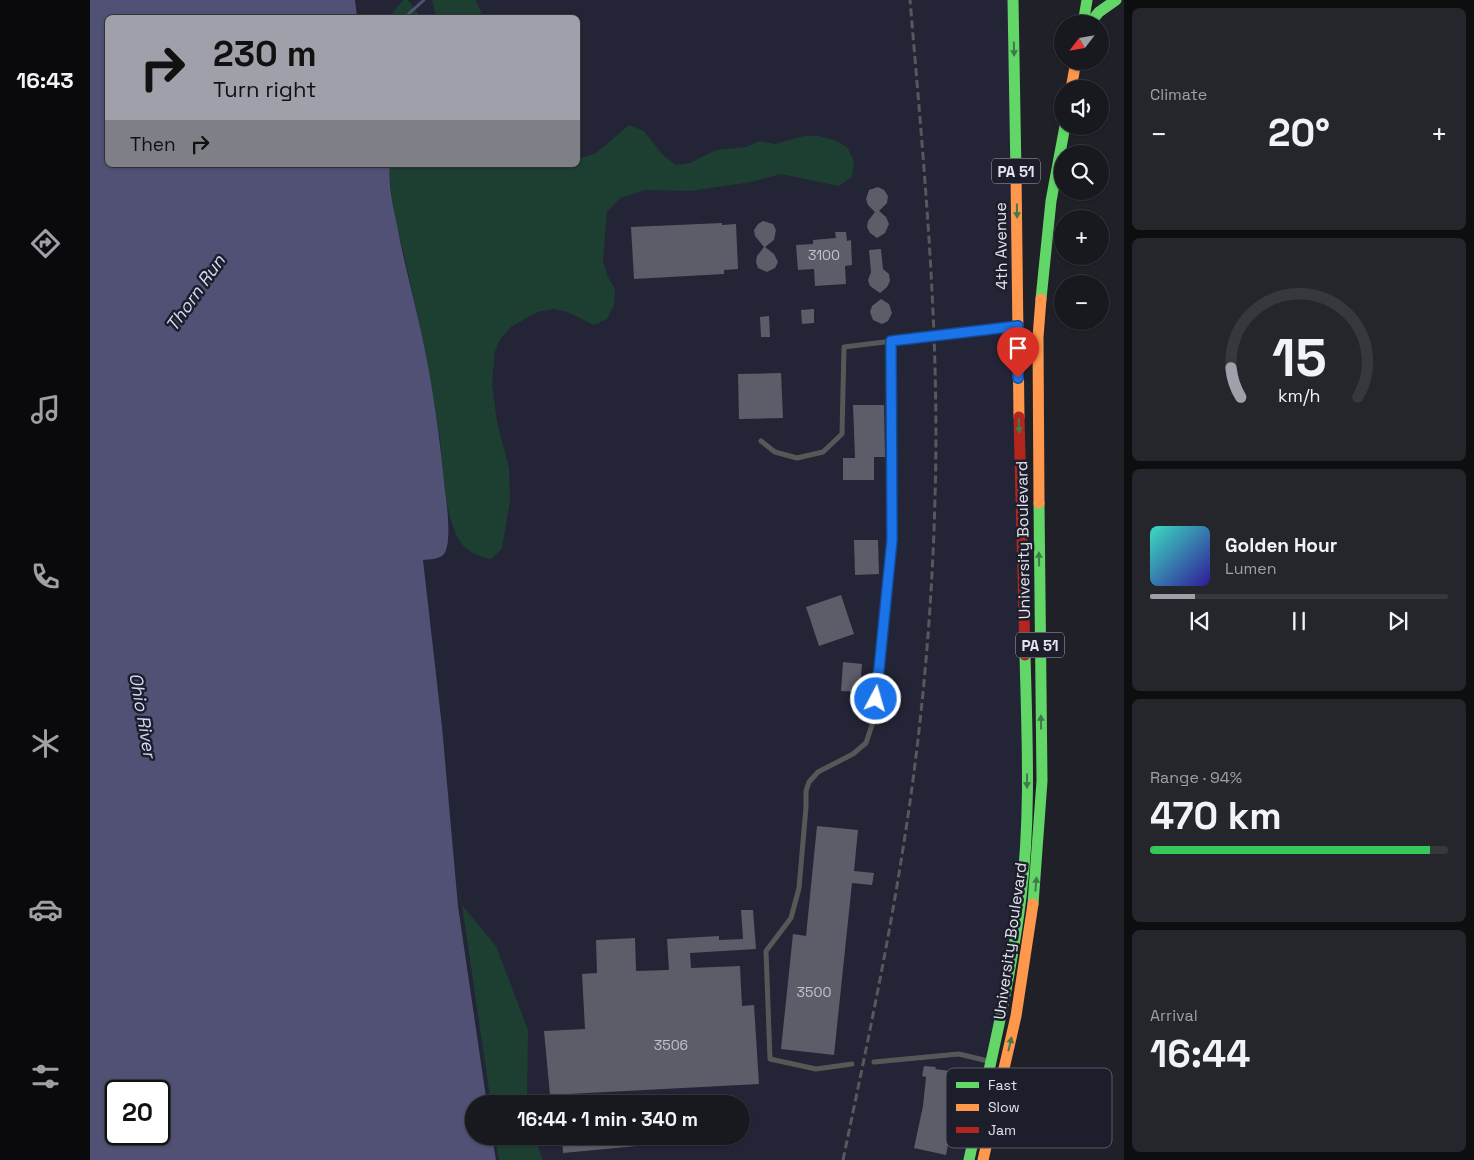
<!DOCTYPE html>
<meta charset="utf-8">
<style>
body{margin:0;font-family:"Space Grotesk",sans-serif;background:#25262b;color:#f1f3f6;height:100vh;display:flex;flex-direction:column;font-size:19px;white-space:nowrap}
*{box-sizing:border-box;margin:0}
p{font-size:16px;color:#9fa0a4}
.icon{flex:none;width:28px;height:28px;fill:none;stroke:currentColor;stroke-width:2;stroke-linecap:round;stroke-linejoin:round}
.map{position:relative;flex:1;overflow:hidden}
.side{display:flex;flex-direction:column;gap:8px;padding:8px;background:#0d0e10;width:350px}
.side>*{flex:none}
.hud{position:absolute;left:15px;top:15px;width:475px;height:152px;border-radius:8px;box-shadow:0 1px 4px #0004,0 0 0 1px #36383c;background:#9fa0a9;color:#111;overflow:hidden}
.needle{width:32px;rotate:239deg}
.tools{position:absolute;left:964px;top:15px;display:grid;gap:10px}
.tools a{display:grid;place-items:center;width:55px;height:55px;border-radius:50%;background:#18191e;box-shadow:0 1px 4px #0004,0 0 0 1px #36383c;font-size:25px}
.speed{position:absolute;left:15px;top:1080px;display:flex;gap:10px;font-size:25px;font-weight:700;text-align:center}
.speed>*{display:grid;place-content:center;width:65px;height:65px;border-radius:50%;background:#18191e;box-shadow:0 1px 4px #0004,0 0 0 1px #36383c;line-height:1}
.speed .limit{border:2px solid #111;border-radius:8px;background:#fff;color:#111}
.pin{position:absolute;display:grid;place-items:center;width:42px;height:42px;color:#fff;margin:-51px -21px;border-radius:50% 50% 50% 0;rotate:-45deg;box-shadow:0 0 5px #0007}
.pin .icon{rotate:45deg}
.me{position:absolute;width:55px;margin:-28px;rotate:6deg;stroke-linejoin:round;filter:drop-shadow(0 0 4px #0008)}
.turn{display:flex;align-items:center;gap:18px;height:105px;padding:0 25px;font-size:22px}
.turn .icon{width:65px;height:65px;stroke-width:2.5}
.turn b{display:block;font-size:35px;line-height:42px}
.then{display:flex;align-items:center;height:48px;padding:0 25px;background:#0003;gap:10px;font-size:19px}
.big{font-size:38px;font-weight:800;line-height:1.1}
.side .widget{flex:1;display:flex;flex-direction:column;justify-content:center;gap:8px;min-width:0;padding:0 18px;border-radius:8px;background:#25262b}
.side .dial{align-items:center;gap:0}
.dial svg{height:130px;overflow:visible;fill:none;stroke:#36383c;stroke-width:7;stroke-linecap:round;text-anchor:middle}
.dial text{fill:#f1f3f6;stroke:none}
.song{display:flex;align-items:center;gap:15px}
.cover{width:60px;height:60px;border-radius:8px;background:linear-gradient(135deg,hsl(170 70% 55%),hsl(250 70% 35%))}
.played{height:5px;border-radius:2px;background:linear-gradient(90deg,#9fa0a9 15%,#36383c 15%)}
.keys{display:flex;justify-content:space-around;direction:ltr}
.heat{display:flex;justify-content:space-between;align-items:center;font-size:28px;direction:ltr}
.charge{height:8px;border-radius:4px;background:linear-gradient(90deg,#34c759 94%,#36383c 0)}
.trip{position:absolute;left:375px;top:1095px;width:285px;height:50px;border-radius:25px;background:#18191e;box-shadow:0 1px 4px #0004,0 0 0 1px #36383c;font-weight:800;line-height:50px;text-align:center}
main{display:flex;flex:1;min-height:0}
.dock{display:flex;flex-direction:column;width:90px;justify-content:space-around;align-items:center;background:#0a0a0c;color:#9fa0a4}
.dock .icon{width:35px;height:35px}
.dock .selected{color:#9fa0a9}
.dock b{font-size:22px;color:#f1f3f6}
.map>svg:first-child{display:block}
.built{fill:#232436}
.green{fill:#1d3f31}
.water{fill:#515175;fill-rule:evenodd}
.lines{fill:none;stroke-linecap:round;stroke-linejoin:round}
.stream{stroke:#515175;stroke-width:3}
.building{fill:#5c5d68}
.lane{stroke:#565858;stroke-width:5}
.fast{stroke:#63d668;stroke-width:11}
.slow{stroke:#ff974d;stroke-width:11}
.jam{stroke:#b3261e;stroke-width:11}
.rail{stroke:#57585c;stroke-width:3;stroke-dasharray:8 4;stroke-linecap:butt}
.oneway{fill:#407a4a}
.route-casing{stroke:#114b97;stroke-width:12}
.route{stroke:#1a73e8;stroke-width:9}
.labels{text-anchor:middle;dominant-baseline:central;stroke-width:5;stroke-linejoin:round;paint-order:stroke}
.number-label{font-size:14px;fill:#c1c2cc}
.shield{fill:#1d1e2c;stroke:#a8a9b4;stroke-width:1}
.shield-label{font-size:15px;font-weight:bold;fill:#e3e4ee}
.street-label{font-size:16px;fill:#e3e4ee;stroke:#1d1e2c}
.water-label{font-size:18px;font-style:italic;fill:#d7d8f4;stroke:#1d1e2c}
.key{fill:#1d1e2c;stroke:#585966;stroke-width:1}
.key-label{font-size:14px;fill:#e3e4ee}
</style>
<main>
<nav class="dock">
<b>16:43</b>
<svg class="icon selected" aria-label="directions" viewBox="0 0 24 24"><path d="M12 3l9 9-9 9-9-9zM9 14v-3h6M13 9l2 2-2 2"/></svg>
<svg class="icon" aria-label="music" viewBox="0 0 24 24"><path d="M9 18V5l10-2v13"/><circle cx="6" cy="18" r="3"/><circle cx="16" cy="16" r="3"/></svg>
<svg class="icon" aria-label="phone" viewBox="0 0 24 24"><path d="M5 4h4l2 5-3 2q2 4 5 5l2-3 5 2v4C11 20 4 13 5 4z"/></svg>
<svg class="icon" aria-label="climate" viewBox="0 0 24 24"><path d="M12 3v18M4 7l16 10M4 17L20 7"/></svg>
<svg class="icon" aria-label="car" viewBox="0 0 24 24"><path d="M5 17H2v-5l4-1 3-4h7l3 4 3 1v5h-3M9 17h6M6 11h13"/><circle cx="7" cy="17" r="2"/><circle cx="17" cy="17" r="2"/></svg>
<svg class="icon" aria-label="filters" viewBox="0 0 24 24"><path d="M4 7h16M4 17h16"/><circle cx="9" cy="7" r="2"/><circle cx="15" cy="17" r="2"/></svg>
</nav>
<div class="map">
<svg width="1034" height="1160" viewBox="0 0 1034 1160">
<rect width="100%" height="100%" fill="#202128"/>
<path class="built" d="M265 0H923L935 857 879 1160H406L402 1136H651V1104H397L368 906 333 560 349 558V435L332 338 316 271 303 208 299 173 300 165H488V18L267 17Z"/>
<g class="green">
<path d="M313 0H318L331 17H299Z"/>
<path d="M342 0H386L393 17H346Z"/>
<path d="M539 125 554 131 573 155 586 165 600 163 626 150 656 147 669 141 685 144 714 136H729L744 140 757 147 764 161 762 177 749 186 691 174 661 182 601 191 555 190 530 198 517 212 513 260 517 275 525 290 524 305 517 319 504 325 477 312 463 309 448 312 422 326 411 338 405 351 402 383 407 422 419 468 420 501 412 548 401 559C385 556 373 550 366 534 353 506 354 464 349 433 341 381 331 329 319 277 312 242 298 200 300 165H488V159L506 153Z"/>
<path d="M372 905 406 946 438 1030 437 1104H401Z"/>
<path d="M405 1136H444L453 1160H409Z"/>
</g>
<path class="water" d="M0 0H265L267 17 18 18V165H300C298 184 303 206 307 225 314 263 324 299 332 336 343 387 350 439 355 491 357 504 362 544 354 554 349 560 339 559 333 560L352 727 368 906 397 1104H384V1136H402L406 1160H0ZM26 1091H69V1134H26Z"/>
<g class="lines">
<path class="stream" d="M314 18 334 0"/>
</g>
<g class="building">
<path d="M788 187 794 190 798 196 797 203 789 211 796 217 799 224 795 233 787 238 780 233 777 227 778 221 785 212 778 205 776 199 779 190Z"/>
<path d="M673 221 683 224 686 230 684 240 675 247 684 254 688 262 685 268 677 272 668 268 666 262 667 256 674 247 665 236 664 230 668 224Z"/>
<path d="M632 223V225L646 224 648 269 634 270V274L544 279 541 227Z"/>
<path d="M745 232H756L757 241 761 240 762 265 755 266 756 284 725 286 724 269 708 270 706 245 723 244V240L746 238Z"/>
<path d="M791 249 793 269 799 274 800 281 797 287 790 293 780 286 778 280 781 272 779 250Z"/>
<path d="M791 299 799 304 802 313 798 321 792 324 783 320 780 312 782 306Z"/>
<path d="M724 309V323L712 324 711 310Z"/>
<path d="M679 316 680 337H671L670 317Z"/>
<path d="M691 373 693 418 649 419 648 374Z"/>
<path d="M763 405H794L795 457H784V480H753V458H765Z"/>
<path d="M764 540H788L789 574 765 575Z"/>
<path d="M751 595 764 634 729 646 716 607Z"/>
<path d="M753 662 772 664 770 692 751 691Z"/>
<path d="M727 826 768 830 764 871 784 873 782 885 762 883 744 1055 691 1049 703 934 716 936Z"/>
<path d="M651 910H663L666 949 600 953 601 968 650 966 652 1006 664 1005 669 1084 460 1095 454 1031 495 1029 492 974 507 973 506 940 545 938 546 971 579 970 577 939 629 936V940L653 939Z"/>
<path d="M834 1066 846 1067 845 1069 868 1072 864 1115 856 1155 824 1148 833 1106 836 1077 832 1076Z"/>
<path d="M472 1136H567L568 1144 473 1153Z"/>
</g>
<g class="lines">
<g class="lane">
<path d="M671 441 685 452 707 458 733 452 752 434 754 347 925 326"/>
<path d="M784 1062 869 1054 898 1061"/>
<path d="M762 1064 726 1069 680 1059 676 951 701 918 709 888 716 807V791L719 782 728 772 763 754 776 743 785 716 802 539 801 341"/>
</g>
<g class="fast">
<path d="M923 0 926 174"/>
<path d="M993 24 997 0"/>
<path d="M999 24 1009 12 1026 0"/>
<path d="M951 299 961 201 975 126"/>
<path d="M943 904 952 781 949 503"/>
<path d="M879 1160C898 1073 920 986 931 897 941 817 937 735 935 655"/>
</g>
<g class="slow">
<path d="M981 89 986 61"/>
<path d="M926 174 929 417"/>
<path d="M949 503 948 337 951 299"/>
<path d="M893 1160 926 1016 943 904"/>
</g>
<path class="jam" d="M929 417 935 655"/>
<path class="rail" d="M753 1160C774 1059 796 957 812 855 831 737 842 617 845 498 850 332 834 166 820 0"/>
</g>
<defs><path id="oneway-solid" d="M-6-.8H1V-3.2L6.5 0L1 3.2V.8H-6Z" transform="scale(1.25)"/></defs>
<g class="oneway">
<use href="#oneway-solid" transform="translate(924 49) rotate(89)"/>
<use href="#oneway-solid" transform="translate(927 211) rotate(89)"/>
<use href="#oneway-solid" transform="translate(929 426) rotate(89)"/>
<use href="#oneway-solid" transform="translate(949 559) rotate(-91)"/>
<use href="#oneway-solid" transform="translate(951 722) rotate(-91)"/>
<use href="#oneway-solid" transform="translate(937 781) rotate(90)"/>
<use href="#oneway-solid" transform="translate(946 884) rotate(-85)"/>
<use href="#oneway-solid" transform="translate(920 1044) rotate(-77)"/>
</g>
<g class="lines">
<g class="route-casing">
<path id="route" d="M786 699 802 540 801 341 928 326V378"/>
</g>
<use href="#route" class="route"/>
</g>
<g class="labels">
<g class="number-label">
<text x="734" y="255">3100</text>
<text x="724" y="992">3500</text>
<text x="581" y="1045">3506</text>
</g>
<g class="shield">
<rect x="902" y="158.5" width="48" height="25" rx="4"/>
<rect x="926" y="632.5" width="48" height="25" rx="4"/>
</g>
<g class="shield-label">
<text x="926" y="171">PA 51</text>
<text x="950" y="645">PA 51</text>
</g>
<g class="street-label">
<text transform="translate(911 246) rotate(-91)">4th Avenue</text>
<text transform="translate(933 540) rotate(-91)">University Boulevard</text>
<text transform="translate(920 941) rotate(-82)">University Boulevard</text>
</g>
<g class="water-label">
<text transform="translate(105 293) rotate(-55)">Thorn Run</text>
<text transform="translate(53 715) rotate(80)">Ohio River</text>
</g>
</g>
<rect x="856" y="1068" width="166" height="80" rx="8" class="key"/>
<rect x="866" y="1082" width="23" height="6" fill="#63d668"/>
<rect x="866" y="1104" width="23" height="7" fill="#ff974d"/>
<rect x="866" y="1127" width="23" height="6" fill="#b3261e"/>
<g class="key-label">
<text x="898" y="1090">Fast</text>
<text x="898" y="1112">Slow</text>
<text x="898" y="1135">Jam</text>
</g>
</svg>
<div class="tools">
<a><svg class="needle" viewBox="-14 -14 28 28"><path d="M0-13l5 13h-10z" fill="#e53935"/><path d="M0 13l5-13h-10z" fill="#9fa0a4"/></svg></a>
<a><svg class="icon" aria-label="sound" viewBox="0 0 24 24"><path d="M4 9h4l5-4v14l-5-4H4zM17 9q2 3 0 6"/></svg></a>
<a><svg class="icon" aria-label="search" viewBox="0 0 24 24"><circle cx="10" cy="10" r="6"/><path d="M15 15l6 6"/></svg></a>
<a>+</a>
<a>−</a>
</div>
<div class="speed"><div class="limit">20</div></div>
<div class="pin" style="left:928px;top:378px;background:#d93025"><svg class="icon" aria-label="arrive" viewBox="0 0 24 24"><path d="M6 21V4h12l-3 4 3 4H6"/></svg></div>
<svg class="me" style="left:786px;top:699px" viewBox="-20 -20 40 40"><circle r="17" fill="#1a73e8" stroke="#fff" stroke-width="3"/><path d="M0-11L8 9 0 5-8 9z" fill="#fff"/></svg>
<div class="trip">16:44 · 1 min · 340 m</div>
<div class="hud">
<div class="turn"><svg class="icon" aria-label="right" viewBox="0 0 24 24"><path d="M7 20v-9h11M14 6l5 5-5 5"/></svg><div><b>230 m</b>Turn right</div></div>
<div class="then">Then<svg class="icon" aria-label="right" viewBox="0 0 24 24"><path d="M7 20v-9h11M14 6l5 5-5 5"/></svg></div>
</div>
</div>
<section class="side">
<div class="widget"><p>Climate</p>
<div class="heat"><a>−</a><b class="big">20°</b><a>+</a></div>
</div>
<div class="widget dial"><svg viewBox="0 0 100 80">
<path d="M14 69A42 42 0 1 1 86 69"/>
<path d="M14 69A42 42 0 0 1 8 51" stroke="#9fa0a9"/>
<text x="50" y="56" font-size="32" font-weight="700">15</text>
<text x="50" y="72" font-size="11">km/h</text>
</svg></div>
<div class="widget">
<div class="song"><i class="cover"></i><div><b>Golden Hour</b><p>Lumen</p></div></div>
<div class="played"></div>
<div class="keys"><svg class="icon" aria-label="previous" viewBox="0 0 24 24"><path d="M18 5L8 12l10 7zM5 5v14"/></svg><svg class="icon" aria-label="pause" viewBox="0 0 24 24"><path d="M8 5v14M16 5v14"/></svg><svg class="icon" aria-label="next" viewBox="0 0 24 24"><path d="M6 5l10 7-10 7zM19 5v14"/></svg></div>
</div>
<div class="widget"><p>Range · 94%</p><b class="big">470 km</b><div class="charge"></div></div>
<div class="widget"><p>Arrival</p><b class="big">16:44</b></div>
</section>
</main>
